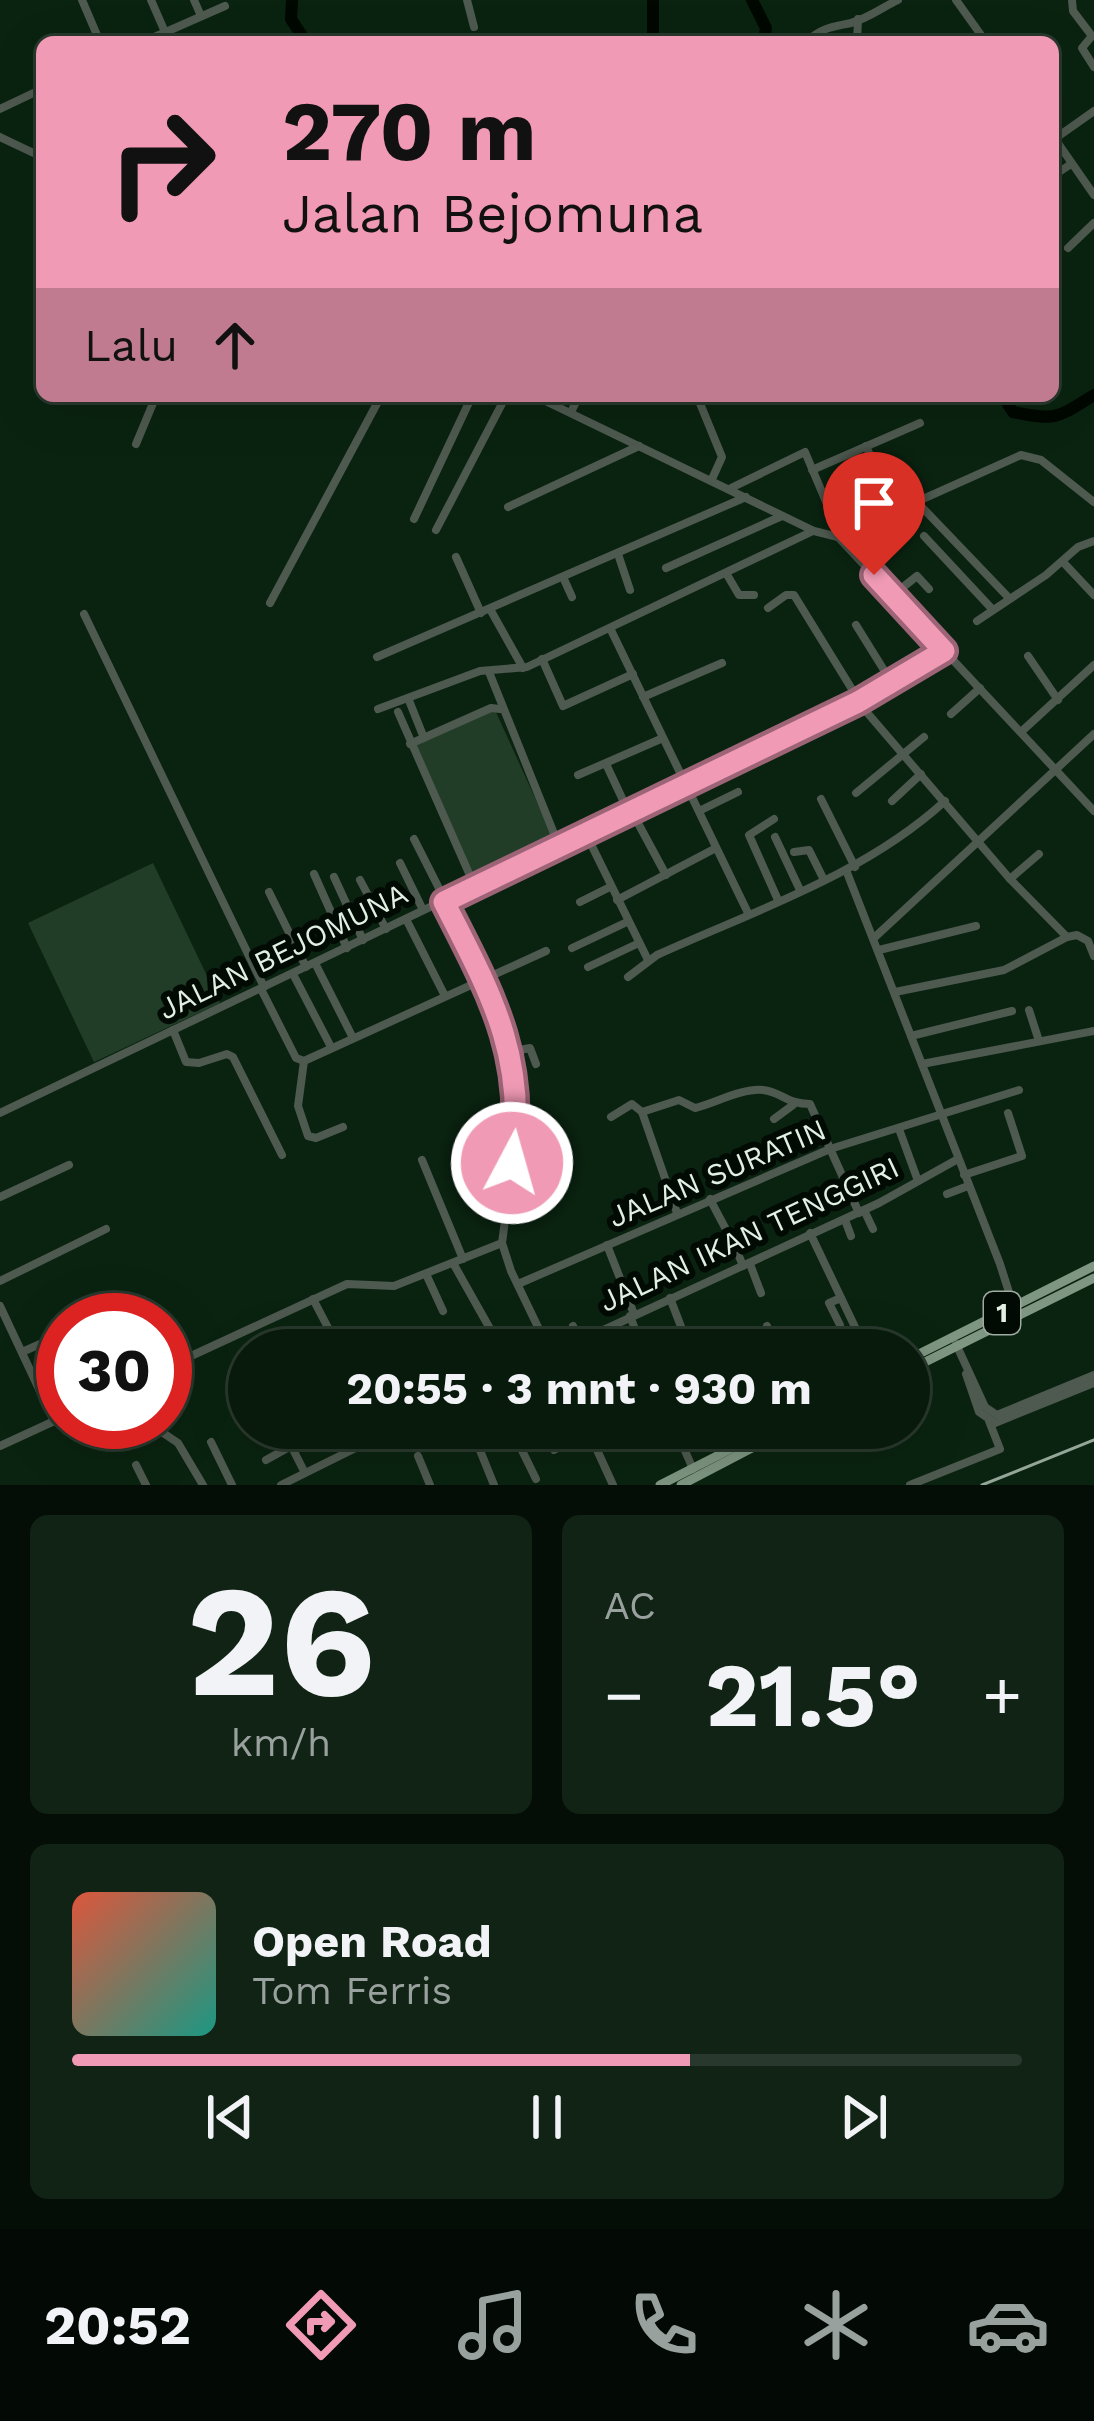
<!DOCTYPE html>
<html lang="id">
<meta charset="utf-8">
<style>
body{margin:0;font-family:"Work Sans",sans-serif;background:#112315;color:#f1f3f6;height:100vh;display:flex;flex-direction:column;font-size:45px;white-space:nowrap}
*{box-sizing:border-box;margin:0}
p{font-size:39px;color:#98a19d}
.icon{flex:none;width:66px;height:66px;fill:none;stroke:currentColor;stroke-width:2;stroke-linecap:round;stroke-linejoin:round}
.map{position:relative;height:1485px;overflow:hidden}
.drawer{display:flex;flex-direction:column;gap:30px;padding:30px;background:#040e07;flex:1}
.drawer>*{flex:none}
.banner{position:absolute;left:36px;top:36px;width:1023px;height:366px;border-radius:18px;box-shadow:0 12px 48px #0002,0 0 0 3px #29382d;background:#f09ab5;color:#111;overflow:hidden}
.speed{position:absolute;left:36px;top:1293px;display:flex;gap:24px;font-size:60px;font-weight:700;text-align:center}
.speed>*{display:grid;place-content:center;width:156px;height:156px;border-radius:50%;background:#081a0c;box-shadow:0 12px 48px #0002,0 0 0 3px #29382d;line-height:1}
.speed .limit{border:18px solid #d22;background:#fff;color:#111}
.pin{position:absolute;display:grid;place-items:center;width:102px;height:102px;color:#fff;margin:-123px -51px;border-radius:50% 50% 50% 0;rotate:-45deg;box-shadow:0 0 12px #0007}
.pin .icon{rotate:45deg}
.me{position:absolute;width:132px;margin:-66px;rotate:6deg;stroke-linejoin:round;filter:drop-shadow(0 0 9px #0008)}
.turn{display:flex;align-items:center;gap:42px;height:252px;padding:0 48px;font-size:54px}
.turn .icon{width:156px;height:156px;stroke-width:2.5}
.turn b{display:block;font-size:84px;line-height:102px}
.then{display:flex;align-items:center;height:114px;padding:0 48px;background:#0003;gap:24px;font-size:45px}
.big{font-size:90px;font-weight:700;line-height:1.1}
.drawer .widget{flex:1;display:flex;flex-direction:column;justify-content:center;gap:18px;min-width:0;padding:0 42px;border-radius:18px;background:#112315}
.drawer .dial{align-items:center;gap:0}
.dial b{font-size:156px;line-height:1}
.song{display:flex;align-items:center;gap:36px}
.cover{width:144px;height:144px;border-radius:18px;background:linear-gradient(135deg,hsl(10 70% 55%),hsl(170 70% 35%))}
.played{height:12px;border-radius:6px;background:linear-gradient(90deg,#f09ab5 65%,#29382d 65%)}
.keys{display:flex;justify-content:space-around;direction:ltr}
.heat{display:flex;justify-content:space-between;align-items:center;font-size:66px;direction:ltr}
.drawer .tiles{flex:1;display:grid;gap:30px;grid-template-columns:1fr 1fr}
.widget:last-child{grid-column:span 2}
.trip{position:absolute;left:228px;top:1329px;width:702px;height:120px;border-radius:60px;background:#081a0c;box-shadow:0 12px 48px #0002,0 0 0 3px #29382d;font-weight:700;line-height:120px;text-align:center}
.tabs{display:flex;height:192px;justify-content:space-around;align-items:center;background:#030a05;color:#98a19d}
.tabs .icon{width:84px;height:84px}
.tabs .selected{color:#f09ab5}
.tabs b{font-size:54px;color:#f1f3f6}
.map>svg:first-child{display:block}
.green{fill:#223d27}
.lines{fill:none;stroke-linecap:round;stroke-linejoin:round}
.river{stroke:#000800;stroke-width:12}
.minor{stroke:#4e594f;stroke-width:8}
.major{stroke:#7e9682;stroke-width:9}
.rail{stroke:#93a697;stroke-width:3}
.route-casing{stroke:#9c6476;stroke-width:30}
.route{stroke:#f09ab5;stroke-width:21}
.labels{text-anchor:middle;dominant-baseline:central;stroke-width:12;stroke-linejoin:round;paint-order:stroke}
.shield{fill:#020a04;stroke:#9eaba0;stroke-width:3}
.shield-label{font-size:27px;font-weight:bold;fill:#e1f0e3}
.street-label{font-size:30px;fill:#e1f0e3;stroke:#020a04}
</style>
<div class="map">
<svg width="1094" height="1485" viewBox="0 0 1094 1485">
<rect width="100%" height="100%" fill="#0a2310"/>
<g class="green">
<path d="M495 710 556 844 475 881 415 746Z"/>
<path d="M153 863 220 1003 94 1062 28 923Z"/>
</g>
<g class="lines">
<g class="river">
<path d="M292 0 291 19 306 42"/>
<path d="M653 0V42"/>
<path d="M752 0 766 28 764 42"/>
<path d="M1003 396 1013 412C1057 421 1057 418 1094 395"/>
</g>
<g class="minor">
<path d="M82 0 100 42"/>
<path d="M151 0 165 32"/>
<path d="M194 0 201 16"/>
<path d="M467 0 474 27"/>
<path d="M956 0 986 42"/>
<path d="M1072 0 1073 11 1092 36 1082 48 1094 67"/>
<path d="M143 42 225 6"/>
<path d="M806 42C822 27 833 27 851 23 867 19 883 7 898 0"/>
<path d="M857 42 858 19"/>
<path d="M0 109 42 89"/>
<path d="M1053 136 1094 195"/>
<path d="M0 137 42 157"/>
<path d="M1053 140 1094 111"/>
<path d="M1053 176 1071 164"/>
<path d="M1068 248 1094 223"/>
<path d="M535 396 814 531 838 537 1094 811"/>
<path d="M697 396 722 457 712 479"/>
<path d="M571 412 579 396"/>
<path d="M136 444 156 396"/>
<path d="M866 446 895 512"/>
<path d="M812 470 920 423"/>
<path d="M731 488 805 452 841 537"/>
<path d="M917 502 1009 598"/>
<path d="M508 507 639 446"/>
<path d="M414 519 472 396"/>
<path d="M436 530 506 396"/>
<path d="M924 536 993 610"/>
<path d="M838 537 1021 455 1041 460 1094 502"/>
<path d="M618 554 630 590"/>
<path d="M456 557 481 613"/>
<path d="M1063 562 1094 595"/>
<path d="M666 568 782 516"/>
<path d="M726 573 739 595H754"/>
<path d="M563 577 572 597"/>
<path d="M893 595 917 576 929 589"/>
<path d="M270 603 381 396"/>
<path d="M768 608 786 595H794L858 699"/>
<path d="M490 609 523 668"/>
<path d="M84 614 264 987"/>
<path d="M977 621 1046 575 1078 547 1094 541"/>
<path d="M856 625 892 683"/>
<path d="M610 628 748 913"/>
<path d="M1028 656 1058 700"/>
<path d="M377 657 746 497"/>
<path d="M542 659 563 706 633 674"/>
<path d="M489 672 559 846"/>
<path d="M643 697 722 663"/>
<path d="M408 698 424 738"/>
<path d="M858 702 1010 879 1067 937 1077 935 1088 941 1094 956"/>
<path d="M378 709 480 671 527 667 813 531"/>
<path d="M398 712 475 887"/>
<path d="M951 714 980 688"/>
<path d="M1021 732 1094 665"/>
<path d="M410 744 491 708 500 709"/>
<path d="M606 764 629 813"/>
<path d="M578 775 663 738"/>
<path d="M856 793 924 737"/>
<path d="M821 799 855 867"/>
<path d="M892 801 921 774"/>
<path d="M699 811 738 792"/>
<path d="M632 812 666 875"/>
<path d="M774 819 749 835 778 900"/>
<path d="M586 834 648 960"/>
<path d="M775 837 800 890"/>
<path d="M414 839 485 979 506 1032 518 1122 502 1243 511 1271 549 1350"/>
<path d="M794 852 809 850 824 880"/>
<path d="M400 863 423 910"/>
<path d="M846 870 1000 1264 1015 1311"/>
<path d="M314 874 347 948"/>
<path d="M334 877 363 940"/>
<path d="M1010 879 1039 854"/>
<path d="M360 880 386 929"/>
<path d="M269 892 306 967"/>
<path d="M617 900 716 848"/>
<path d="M580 902 610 887"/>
<path d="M406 919 445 996"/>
<path d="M875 937 1094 734"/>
<path d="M572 948 627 922"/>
<path d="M879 950 976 926"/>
<path d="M315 963 352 1036"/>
<path d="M588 967 639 943"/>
<path d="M293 974 331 1047"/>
<path d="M628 977 657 955C756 910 864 875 945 801"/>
<path d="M261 989 296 1058 304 1061 546 951"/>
<path d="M895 992 1004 970 1067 937"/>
<path d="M1029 1010 1039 1041"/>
<path d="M173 1030 186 1062 199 1063 227 1054 233 1057 282 1155"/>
<path d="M911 1036 1012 1011"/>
<path d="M510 1052 530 1048 536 1064"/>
<path d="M304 1061 298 1106 308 1136 316 1138 343 1127"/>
<path d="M922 1064 1094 1031"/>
<path d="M642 1112 677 1213"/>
<path d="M0 1113 858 702 944 651"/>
<path d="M611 1117 632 1104 642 1112 679 1100 695 1108C715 1103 742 1088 763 1090 782 1092 786 1104 810 1104L859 1213"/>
<path d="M774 1119 793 1105"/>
<path d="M899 1129 918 1181"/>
<path d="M467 1144 487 1198 505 1205"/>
<path d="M422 1160 463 1259"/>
<path d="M964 1175 1022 1156 1008 1113"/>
<path d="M947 1194 968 1186"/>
<path d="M0 1197 69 1165"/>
<path d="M710 1199C722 1223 734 1242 743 1266"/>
<path d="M864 1210 873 1229"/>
<path d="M845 1220 851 1236"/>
<path d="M810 1233 866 1350"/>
<path d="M607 1245 634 1314"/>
<path d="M453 1263 502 1350"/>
<path d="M750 1264 761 1293"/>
<path d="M426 1274 443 1311"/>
<path d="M0 1281 106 1229"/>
<path d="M518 1284 830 1149 1019 1090"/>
<path d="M670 1298 690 1350"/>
<path d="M313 1299 335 1341"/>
<path d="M0 1306 54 1421"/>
<path d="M630 1316 643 1350"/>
<path d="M94 1320 120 1309"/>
<path d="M840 1325 829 1303 841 1298"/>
<path d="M573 1326 579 1341"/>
<path d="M767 1326 777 1350"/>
<path d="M956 1344 985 1407 997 1415 1094 1375"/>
<path d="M560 1350 879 1203 958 1159"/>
<path d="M22 1352 63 1334"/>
<path d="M165 1368 347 1284 394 1286 502 1243"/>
<path d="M966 1374 979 1412 995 1423 1094 1383"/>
<path d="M147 1422 178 1443 203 1485"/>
<path d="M282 1428 305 1473"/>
<path d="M471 1428 494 1485"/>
<path d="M511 1428 536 1479"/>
<path d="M587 1428 613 1485"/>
<path d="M675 1428 693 1469"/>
<path d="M719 1428 728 1450"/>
<path d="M211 1442 232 1485"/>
<path d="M0 1446 63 1417"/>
<path d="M554 1450 589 1433"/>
<path d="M418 1456 430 1485"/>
<path d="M266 1460 291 1446"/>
<path d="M136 1465 146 1485"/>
<path d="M281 1485 396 1428"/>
<path d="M910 1485 1000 1449 989 1421"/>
</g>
<g class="major">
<path d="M909 1359 1094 1266"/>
<path d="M909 1370 1094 1278"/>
<path d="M660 1485 772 1428"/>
<path d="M681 1485 790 1428"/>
</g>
<path class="rail" d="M982 1485 1094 1440"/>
</g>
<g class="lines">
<g class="route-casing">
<path id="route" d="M512 1163C528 1058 490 992 444 902L858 702 944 651 874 575"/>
</g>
<use href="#route" class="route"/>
</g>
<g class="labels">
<rect class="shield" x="984" y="1292" width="36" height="42" rx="9"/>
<g class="shield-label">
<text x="1002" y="1313">1</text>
</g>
<g class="street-label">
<text transform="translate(283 951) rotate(-26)">JALAN BEJOMUNA</text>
<text transform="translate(717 1173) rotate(-23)">JALAN SURATIN</text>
<text transform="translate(749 1234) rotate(-25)">JALAN IKAN TENGGIRI</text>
</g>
</g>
</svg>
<div class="speed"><div class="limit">30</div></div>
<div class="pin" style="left:874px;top:575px;background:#d93025"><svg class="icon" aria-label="arrive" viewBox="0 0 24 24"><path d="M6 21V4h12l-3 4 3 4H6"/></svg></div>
<svg class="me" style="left:512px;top:1163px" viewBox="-20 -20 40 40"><circle r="17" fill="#f09ab5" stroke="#fff" stroke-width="3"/><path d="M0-11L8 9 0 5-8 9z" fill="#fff"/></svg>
<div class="trip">20:55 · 3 mnt · 930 m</div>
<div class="banner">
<div class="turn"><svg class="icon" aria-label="right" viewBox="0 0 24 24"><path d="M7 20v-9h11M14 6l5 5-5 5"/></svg><div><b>270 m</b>Jalan Bejomuna</div></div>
<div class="then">Lalu<svg class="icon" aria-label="ahead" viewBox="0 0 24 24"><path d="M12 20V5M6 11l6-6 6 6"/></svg></div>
</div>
</div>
<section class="drawer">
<div class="tiles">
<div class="widget dial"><b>26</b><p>km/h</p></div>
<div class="widget"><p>AC</p>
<div class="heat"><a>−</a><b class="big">21.5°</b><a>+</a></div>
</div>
<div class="widget">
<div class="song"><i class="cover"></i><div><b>Open Road</b><p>Tom Ferris</p></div></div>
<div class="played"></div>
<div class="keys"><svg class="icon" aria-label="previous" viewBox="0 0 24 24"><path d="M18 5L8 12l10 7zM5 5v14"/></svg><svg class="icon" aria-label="pause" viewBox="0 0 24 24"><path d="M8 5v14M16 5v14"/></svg><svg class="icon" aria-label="next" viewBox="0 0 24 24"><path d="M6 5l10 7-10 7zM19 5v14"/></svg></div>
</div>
</div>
</section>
<nav class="tabs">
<b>20:52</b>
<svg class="icon selected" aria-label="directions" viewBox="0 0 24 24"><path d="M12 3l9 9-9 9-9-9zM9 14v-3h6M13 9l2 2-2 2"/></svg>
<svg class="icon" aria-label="music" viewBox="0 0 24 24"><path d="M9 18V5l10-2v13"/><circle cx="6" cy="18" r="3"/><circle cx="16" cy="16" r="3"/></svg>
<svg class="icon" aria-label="phone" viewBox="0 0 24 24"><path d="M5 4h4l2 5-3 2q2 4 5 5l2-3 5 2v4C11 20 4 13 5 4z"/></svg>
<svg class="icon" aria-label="climate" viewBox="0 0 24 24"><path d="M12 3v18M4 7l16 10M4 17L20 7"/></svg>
<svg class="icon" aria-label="car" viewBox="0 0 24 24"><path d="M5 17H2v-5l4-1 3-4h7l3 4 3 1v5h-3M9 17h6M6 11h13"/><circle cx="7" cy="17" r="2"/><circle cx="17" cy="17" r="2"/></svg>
</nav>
